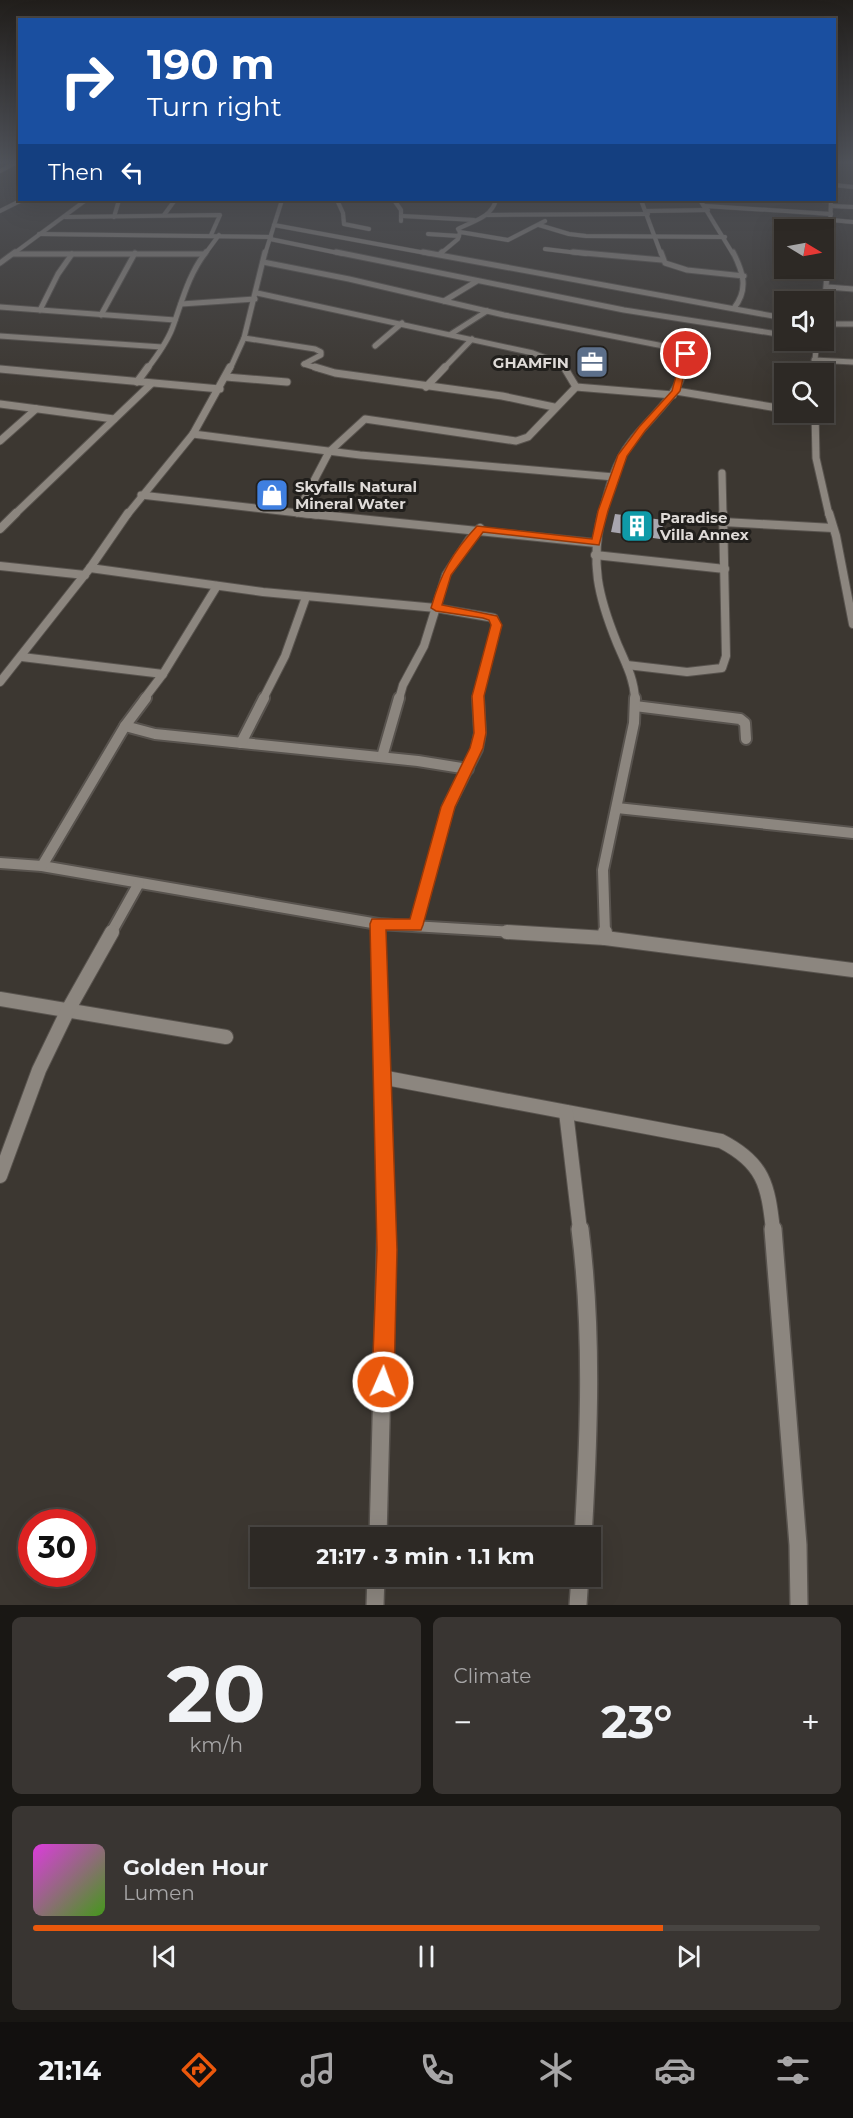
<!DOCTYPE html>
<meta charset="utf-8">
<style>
body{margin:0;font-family:Montserrat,sans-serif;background:#393532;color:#f1f3f6;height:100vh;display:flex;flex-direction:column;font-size:22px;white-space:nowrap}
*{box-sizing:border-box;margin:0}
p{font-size:20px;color:#a7a6a7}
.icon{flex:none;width:33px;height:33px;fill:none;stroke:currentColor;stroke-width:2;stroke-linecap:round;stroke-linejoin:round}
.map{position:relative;height:1605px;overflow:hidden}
.side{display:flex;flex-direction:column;gap:12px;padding:12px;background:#191714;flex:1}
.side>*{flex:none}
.top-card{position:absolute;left:18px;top:18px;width:818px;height:183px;border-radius:0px;box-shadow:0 6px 24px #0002,0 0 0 2px #484542;background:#1a4fa0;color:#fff;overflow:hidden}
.needle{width:39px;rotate:100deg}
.buttons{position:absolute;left:774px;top:219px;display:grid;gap:12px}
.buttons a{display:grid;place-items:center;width:60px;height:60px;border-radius:0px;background:#2d2925;box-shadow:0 6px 24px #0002,0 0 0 2px #484542;font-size:30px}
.speed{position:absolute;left:18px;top:1509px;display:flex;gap:12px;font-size:30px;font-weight:700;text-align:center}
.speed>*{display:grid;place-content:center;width:78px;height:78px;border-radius:50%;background:#2d2925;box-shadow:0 6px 24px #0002,0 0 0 2px #484542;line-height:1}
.speed .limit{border:9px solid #d22;background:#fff;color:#111}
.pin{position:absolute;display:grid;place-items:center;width:51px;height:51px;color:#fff;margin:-26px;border:3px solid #fff;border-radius:50%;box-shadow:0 2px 6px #0007}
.me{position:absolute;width:66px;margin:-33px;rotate:2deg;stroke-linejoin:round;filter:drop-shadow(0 0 4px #0008)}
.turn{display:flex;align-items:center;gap:21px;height:126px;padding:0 30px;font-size:27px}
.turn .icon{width:78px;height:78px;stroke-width:2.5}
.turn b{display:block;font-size:42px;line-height:51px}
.then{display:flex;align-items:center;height:57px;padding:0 30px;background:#0003;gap:12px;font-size:22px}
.big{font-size:45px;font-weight:700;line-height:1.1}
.side .tile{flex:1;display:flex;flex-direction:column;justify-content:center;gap:9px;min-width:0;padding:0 21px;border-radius:9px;background:#393532}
.side .dial{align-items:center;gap:0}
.dial b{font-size:78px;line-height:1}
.song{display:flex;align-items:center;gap:18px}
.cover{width:72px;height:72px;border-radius:9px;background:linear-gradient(135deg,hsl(300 70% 55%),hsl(100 70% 35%))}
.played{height:6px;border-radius:3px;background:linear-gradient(90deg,#ea580c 80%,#484542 80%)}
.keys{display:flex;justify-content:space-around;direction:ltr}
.heat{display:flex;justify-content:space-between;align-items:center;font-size:33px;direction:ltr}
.side .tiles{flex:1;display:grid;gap:12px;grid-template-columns:1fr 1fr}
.tile:last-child{grid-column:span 2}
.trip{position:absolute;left:250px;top:1527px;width:351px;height:60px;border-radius:0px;background:#2d2925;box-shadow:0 6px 24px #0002,0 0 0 2px #484542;font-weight:700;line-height:60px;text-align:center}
.tabs{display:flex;height:96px;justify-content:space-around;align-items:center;background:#12100f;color:#a7a6a7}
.tabs .icon{width:42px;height:42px}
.tabs .current{color:#ea580c}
.tabs b{font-size:27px;color:#f1f3f6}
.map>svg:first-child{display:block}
.building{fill:#a8a6af}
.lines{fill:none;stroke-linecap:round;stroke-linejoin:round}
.minor-far6-casing{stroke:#58534e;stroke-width:5}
.minor-far5-casing{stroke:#58534e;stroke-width:7}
.minor-far4-casing{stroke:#58534e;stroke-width:9}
.minor-far3-casing{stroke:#58534e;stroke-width:10}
.minor-far2-casing{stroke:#58534e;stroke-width:14}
.minor-far1-casing{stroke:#58534e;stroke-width:16}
.minor-casing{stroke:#58534e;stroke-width:20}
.minor-far6{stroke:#8c867f;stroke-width:4}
.minor-far5{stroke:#8c867f;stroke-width:5}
.minor-far4{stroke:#8c867f;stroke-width:7}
.minor-far3{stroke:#8c867f;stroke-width:8}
.minor-far2{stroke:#8c867f;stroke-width:10}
.minor-far1{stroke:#8c867f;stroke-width:14}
.minor{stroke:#8c867f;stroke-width:17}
.route{fill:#ea580c;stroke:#983908;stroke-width:1.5}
.labels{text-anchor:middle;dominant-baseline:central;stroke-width:6;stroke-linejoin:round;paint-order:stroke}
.far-poi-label{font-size:15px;font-weight:bold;fill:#dfdbd8;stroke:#211f1c;text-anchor:start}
</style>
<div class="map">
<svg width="853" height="1605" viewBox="0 0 853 1605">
<rect width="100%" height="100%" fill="#3c3731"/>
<path class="building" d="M615 514 664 520 660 539 611 532Z"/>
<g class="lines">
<g class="minor-far6-casing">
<g id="minor-far6">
<path d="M0 171 17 162"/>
<path d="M834 185 853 187"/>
<path d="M337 200 343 213 344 224 369 229"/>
<path d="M394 200 401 210V221"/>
<path d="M641 200 661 254"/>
<path d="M700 200 733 254"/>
<path d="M705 206 831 214"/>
<path d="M831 206 853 207"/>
<path d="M0 211 22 200"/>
<path d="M646 211 708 210"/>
<path d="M164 215 175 200"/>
<path d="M487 215 648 214"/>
<path d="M403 216 474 220"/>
<path d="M65 217 220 215 211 235"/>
<path d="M114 217 119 200"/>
<path d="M831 220 853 222"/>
<path d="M274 225 431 254"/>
<path d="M539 225 569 234 586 236 725 237"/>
<path d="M460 232 508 240 545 221"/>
<path d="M39 234 271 237"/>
<path d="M428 234 459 236"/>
<path d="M270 239 343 254"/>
<path d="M545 249 586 254"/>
<path d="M13 254 86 200"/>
<path d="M205 254 219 235"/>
<path d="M265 254 282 200"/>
<path d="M440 254 458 239 460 232 458 229C473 221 491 218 496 200"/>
<path d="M829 254 831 200"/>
</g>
</g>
<g class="minor-far5-casing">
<g id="minor-far5">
<path d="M336 252 624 310 784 335"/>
<path d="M423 252 784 318"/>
<path d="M573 252 662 260"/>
<path d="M661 252 665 263 687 270 744 276"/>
<path d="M733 252C743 272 749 289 734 308"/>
<path d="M14 254H203"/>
<path d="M440 254 442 252"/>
<path d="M263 262 349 279 504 315 679 349 686 353 685 369"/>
<path d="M0 263 15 252"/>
<path d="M827 287 853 289"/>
<path d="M257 293 533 353 554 361 565 369"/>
<path d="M444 301 477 281"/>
<path d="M181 304 255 299"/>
<path d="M0 307 175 320"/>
<path d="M824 309 829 252"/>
<path d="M40 310 58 274 72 254"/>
<path d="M101 315 135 253"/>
<path d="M824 324H853"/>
<path d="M451 334 487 311"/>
<path d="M0 336 162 347"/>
<path d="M244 338 315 349 321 352V355L304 364"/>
<path d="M797 340H807"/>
<path d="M375 346 402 323"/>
<path d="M814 360 853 362"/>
<path d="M304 364 320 369"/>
<path d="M147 369C157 356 166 344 172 329 182 302 188 275 206 252"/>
<path d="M230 369 244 338 265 252"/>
<path d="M443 369 472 339"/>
<path d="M814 369 817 340"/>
</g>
</g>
<g class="minor-far4-casing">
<g id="minor-far4">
<path d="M315 367 335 373 502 396 554 407"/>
<path d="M564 367 576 387"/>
<path d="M0 369 220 389"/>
<path d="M814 374 815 367"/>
<path d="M226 377 287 382"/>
<path d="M137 382 148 367"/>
<path d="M426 387 445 367"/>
<path d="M676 391 784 409"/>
<path d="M0 404 114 419"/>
<path d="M815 412 816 458 829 515"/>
<path d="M193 434 360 455 614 477"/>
<path d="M0 441 36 409"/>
<path d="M722 473 723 515"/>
<path d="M141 495 316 515"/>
<path d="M297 513 329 452 365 419 516 441 528 437 576 387 673 395"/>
<path d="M14 515 151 384"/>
<path d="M127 515 193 434 230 367"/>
<path d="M602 515C608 490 615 462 631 442 650 417 676 399 685 367"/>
</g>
</g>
<g class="minor-far3-casing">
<g id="minor-far3">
<path d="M301 513 596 543"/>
<path d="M602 513C590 563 598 596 617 643 625 662 634 678 635 699"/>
<path d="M829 513 836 536 853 624"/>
<path d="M723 522 833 528"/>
<path d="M0 529 16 513"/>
<path d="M595 555 725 569"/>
<path d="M0 566 85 575"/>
<path d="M90 568 263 592 436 608 494 618 496 625 478 699"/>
<path d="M22 657 163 674"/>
<path d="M627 665 687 672 722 668 726 656 723 513"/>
<path d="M0 682 90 568 128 513"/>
<path d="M144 699 163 674 217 586"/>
<path d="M263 699 285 656 306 597"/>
<path d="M399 699 403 685 424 646 446 575 469 540 480 528"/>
</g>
</g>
<g class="minor-far2-casing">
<g id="minor-far2">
<path d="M635 706 740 719 745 723 746 739"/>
<path d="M125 726 155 734 418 761 468 769"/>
<path d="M241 743 264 698"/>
<path d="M382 757 399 698"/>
<path d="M617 808 853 833"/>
<path d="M0 863 42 866 378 924 531 933"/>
<path d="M42 866 125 726 146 698"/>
<path d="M378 924V933"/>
<path d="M416 925 448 807 477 749 480 733 478 698"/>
<path d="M111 933 139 883"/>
<path d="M605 933 603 870 634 723 635 698"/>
</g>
</g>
<g class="minor-far1-casing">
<g id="minor-far1">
<path d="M378 932 386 1230"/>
<path d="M507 932 605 938 853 970"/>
<path d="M605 932V938"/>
<path d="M0 999 226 1037"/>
<path d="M381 1077 721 1141C764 1163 768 1185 773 1230"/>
<path d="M566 1112 580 1230"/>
<path d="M0 1176 39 1070 68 1010 112 932"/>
</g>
</g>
<g class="minor-casing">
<g id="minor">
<path d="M580 1229C593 1331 589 1435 583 1538"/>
<path d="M773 1229 798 1545 799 1605"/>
<path d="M378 1538 386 1229"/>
<path d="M375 1605 376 1576"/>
<path d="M578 1605 580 1576"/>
</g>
</g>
<use href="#minor-far6" class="minor-far6"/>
<use href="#minor-far5" class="minor-far5"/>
<use href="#minor-far4" class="minor-far4"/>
<use href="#minor-far3" class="minor-far3"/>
<use href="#minor-far2" class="minor-far2"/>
<use href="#minor-far1" class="minor-far1"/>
<use href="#minor" class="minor"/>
</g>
<linearGradient id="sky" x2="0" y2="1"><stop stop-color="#211e1b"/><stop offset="0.42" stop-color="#50535a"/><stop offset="1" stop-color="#50535a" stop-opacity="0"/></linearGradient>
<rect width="853" height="387" fill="url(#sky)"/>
<path class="route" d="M686 351 689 354 680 391 645 431 627 456 608 511 599 545 483 532 451 575 442 605 497 616 502 625 484 696 486 733 483 748 455 807 423 925 421 930H386L397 1250 394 1382 390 1390 383 1393 375 1390 372 1382 377 1250 370 924 372 919H410L441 807 470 748 474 733 472 696 491 625 489 620 483 618 436 611 431 608C441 573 452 553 477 526L592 539 598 511 618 455 639 427 672 391 682 354Z"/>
<defs>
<g id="office-square" transform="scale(1.725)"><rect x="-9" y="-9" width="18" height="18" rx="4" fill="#5c6f8a" stroke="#211f1c"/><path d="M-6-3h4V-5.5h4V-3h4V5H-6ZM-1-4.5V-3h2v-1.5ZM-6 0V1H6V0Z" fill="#fff"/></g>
<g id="shop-square" transform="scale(1.725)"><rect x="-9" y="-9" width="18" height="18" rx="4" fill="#3f7fe0" stroke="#211f1c"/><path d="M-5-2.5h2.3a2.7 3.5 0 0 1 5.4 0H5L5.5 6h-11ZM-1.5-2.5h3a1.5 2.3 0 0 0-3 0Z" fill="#fff"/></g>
<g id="building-square" transform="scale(1.725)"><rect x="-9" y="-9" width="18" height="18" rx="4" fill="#0f9aa8" stroke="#211f1c"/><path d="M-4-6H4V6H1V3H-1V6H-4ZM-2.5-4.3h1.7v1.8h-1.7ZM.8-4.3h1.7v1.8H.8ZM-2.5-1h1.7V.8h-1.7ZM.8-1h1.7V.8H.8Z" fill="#fff"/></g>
</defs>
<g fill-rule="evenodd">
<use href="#office-square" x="592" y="362"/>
<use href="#shop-square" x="272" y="495"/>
<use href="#building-square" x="637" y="526"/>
</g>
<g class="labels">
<g class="far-poi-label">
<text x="569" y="362" text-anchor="end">GHAMFIN</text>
<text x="295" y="486">Skyfalls Natural<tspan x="295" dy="17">Mineral Water</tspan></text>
<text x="660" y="517">Paradise<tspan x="660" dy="17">Villa Annex</tspan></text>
</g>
</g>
</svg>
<div class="buttons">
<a><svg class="needle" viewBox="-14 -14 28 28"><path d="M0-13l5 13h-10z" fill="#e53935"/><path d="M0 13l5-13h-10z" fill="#a7a6a7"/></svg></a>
<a><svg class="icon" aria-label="sound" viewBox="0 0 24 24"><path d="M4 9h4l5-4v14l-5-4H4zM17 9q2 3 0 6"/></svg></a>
<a><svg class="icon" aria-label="search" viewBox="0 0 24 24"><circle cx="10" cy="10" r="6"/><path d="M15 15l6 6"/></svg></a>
</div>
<div class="speed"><div class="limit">30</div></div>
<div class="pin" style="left:686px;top:354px;background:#d93025"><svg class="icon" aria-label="arrive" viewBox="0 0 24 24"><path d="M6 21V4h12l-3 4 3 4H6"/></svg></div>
<svg class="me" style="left:383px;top:1382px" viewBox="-20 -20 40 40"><circle r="17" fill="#ea580c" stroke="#fff" stroke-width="3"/><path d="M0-11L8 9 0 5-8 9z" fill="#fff"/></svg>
<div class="trip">21:17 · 3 min · 1.1 km</div>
<div class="top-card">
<div class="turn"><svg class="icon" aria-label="right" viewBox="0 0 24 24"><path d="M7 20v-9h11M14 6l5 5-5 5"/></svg><div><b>190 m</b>Turn right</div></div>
<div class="then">Then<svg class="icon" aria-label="left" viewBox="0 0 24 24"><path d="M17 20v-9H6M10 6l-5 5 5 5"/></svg></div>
</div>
</div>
<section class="side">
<div class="tiles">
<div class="tile dial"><b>20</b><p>km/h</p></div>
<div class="tile"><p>Climate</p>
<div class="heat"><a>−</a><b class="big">23°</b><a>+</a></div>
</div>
<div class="tile">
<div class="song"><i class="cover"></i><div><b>Golden Hour</b><p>Lumen</p></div></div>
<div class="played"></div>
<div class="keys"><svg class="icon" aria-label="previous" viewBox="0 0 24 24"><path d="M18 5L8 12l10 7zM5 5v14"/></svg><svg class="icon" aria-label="pause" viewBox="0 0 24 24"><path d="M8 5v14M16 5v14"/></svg><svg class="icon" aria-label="next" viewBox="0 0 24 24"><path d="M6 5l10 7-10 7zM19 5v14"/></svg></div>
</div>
</div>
</section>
<nav class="tabs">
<b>21:14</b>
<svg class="icon current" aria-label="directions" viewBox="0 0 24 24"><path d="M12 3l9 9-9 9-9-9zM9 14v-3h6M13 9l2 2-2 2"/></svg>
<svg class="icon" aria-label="music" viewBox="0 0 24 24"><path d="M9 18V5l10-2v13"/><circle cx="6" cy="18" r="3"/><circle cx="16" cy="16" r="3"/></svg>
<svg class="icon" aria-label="phone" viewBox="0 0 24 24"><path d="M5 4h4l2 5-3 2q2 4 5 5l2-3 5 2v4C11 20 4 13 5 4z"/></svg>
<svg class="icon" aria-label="climate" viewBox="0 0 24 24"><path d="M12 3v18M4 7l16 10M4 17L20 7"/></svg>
<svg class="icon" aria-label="car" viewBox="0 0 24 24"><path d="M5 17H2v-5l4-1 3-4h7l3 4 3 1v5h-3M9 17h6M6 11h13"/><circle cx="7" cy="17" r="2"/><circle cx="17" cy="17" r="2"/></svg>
<svg class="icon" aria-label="filters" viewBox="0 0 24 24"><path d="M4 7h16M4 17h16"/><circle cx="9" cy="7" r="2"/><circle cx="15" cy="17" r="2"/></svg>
</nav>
